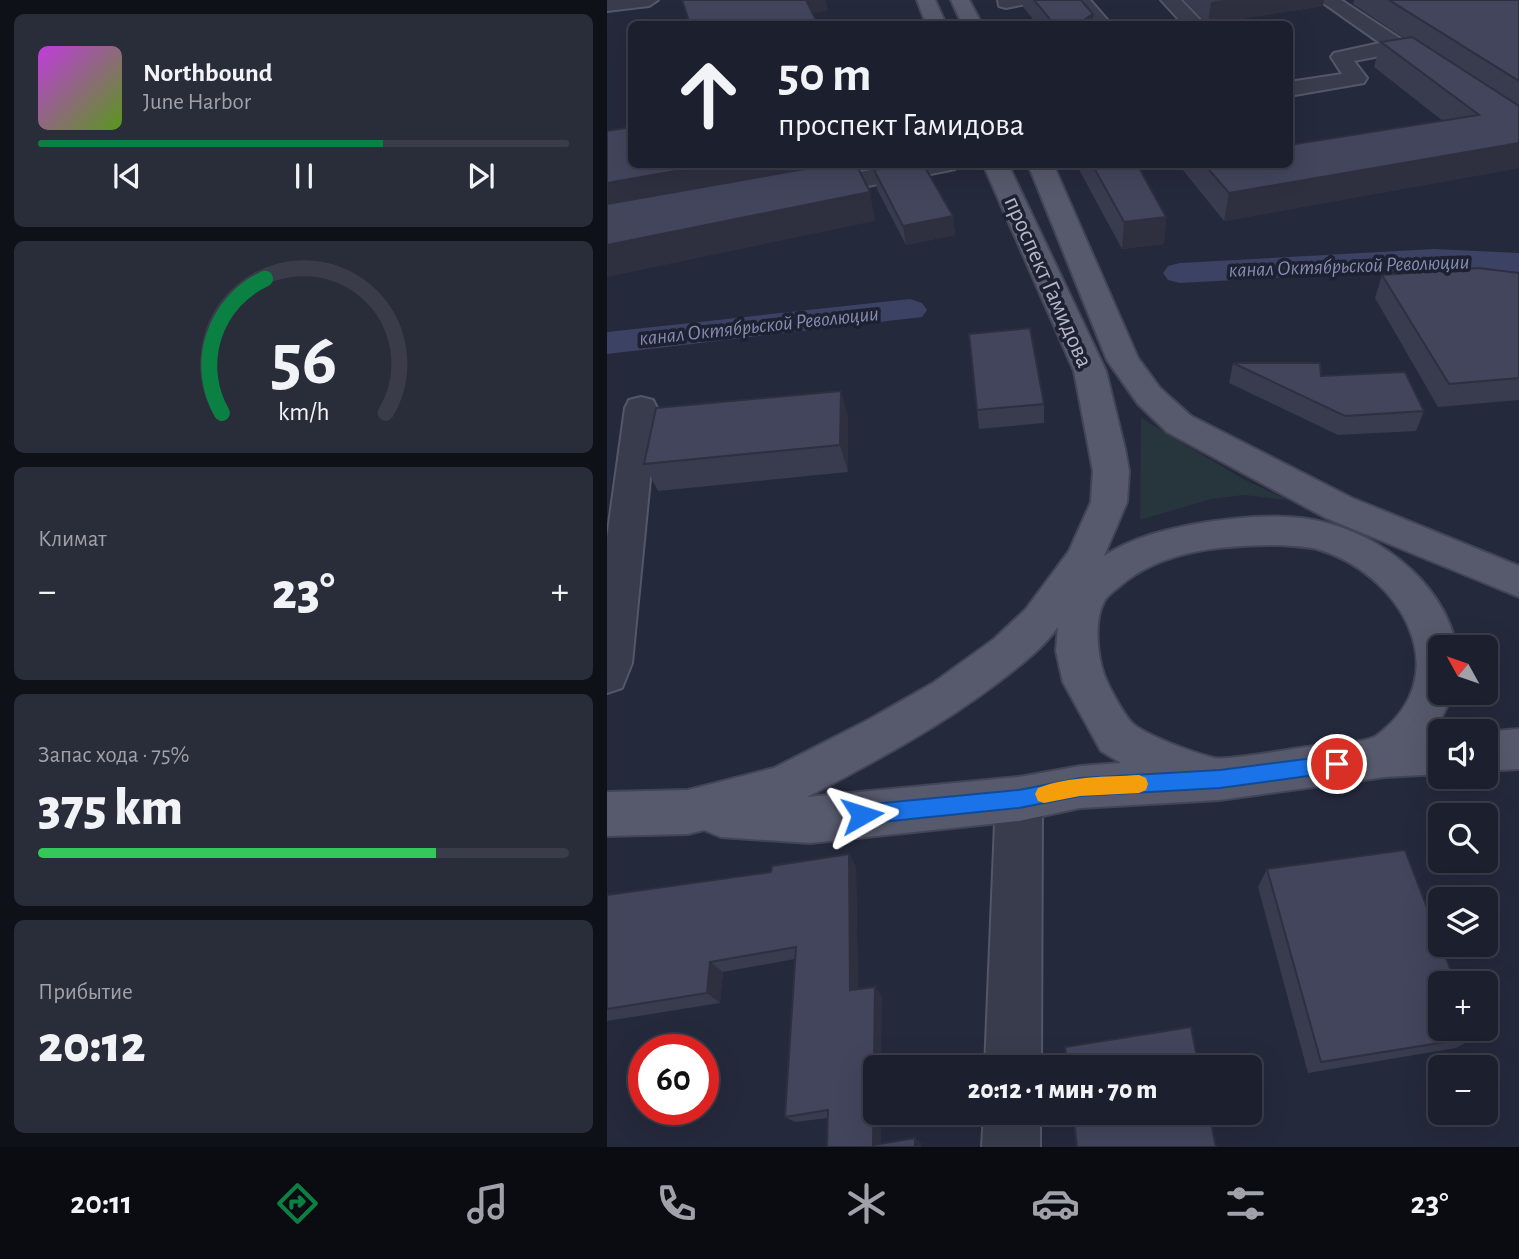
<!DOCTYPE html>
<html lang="ru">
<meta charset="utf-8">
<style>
body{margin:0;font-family:"Alegreya Sans",sans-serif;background:#292c39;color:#f1f3f6;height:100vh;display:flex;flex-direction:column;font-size:26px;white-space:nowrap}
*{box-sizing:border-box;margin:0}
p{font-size:23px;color:#a0a2aa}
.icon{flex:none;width:38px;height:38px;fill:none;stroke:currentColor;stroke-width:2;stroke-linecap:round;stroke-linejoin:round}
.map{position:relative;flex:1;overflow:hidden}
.side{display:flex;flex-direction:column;gap:14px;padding:14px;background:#0f1119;width:607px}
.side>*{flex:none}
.guide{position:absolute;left:21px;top:21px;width:665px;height:147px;border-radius:10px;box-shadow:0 7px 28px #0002,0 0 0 2px #3a3d49;background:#1c1f2d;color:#f1f3f6;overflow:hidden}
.needle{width:46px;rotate:310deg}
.buttons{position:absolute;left:821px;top:635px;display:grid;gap:14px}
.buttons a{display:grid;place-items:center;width:70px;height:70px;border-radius:10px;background:#1c1f2d;box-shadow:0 7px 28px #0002,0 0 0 2px #3a3d49;font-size:35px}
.speed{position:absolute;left:21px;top:1034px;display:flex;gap:14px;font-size:35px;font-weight:700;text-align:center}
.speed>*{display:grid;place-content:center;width:91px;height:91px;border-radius:50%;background:#1c1f2d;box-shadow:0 7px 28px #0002,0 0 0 2px #3a3d49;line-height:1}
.speed .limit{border:10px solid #d22;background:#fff;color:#111}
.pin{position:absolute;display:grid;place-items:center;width:60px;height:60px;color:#fff;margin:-30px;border:4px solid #fff;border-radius:50%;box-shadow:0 2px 7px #0007}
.me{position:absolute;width:77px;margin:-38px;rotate:84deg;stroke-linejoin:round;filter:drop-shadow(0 0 5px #0008)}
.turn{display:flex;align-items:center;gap:24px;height:147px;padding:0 35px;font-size:32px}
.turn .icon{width:91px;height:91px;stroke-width:2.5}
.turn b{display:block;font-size:49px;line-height:60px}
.big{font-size:52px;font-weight:800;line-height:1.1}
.side .widget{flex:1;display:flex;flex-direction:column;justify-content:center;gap:10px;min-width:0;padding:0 24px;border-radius:10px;background:#292c39}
.side .dial{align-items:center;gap:0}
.dial svg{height:182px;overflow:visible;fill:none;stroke:#3a3d49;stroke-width:7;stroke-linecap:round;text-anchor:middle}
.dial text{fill:#f1f3f6;stroke:none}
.song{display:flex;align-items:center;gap:21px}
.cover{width:84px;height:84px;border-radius:10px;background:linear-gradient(135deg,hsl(290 70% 55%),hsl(90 70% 35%))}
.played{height:7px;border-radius:4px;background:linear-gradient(90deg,#0b8043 65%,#3a3d49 65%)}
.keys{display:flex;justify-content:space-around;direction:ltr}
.heat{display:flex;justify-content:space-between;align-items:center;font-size:38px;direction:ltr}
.charge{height:10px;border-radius:5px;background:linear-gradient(90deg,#34c759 75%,#3a3d49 0)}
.trip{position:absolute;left:256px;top:1055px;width:399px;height:70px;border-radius:10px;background:#1c1f2d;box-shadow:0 7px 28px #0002,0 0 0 2px #3a3d49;font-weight:800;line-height:70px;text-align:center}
.tab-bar{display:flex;height:112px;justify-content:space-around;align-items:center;background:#0b0c12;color:#a0a2aa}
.tab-bar .icon{width:49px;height:49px}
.tab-bar .on{color:#0b8043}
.tab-bar b{font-size:32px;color:#f1f3f6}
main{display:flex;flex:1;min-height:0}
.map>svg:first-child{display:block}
.green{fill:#27353d}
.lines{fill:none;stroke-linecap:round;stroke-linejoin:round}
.canal{fill:#3c4264;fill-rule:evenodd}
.minor-casing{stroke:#545767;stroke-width:4}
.major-casing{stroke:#424555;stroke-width:4}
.minor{fill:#393c4c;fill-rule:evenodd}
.major{fill:#575a6c;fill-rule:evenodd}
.wall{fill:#393b4f}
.shaded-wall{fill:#2e3040}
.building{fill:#42455c;stroke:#2e3040;stroke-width:2}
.route{fill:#1a73e8;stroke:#114b97;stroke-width:2}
.slow{fill:#f59e0b}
.labels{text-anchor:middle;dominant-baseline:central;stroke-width:7;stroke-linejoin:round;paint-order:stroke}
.far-water-label{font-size:21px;font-style:italic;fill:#858db2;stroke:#1e2131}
.street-label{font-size:24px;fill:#b5b7c7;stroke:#1e2131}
</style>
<main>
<section class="side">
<div class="widget">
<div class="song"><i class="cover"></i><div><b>Northbound</b><p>June Harbor</p></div></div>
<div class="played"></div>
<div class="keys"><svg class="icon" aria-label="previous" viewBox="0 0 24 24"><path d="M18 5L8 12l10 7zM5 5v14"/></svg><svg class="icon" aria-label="pause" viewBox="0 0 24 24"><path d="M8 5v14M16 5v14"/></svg><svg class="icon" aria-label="next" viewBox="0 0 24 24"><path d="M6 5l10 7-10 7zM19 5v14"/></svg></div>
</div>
<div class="widget dial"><svg viewBox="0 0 100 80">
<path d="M14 69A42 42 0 1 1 86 69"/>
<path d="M14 69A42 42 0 0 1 33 10" stroke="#0b8043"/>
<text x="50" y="56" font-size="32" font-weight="700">56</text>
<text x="50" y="72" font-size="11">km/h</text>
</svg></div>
<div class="widget"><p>Климат</p>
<div class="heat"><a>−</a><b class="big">23°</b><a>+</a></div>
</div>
<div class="widget"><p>Запас хода · 75%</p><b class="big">375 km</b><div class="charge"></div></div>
<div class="widget"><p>Прибытие</p><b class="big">20:12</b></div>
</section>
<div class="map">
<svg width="912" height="1147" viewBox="0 0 912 1147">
<rect width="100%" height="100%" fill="#25293c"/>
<path class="green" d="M534 418 636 479 681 500 637 495 604 499 533 520Z"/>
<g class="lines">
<g class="canal">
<path d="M827 249 912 253V273L827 269 573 283 561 280 556 273 561 266 573 263Z"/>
<path d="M303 299 315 303 320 310 315 317 0 354V332Z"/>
</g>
<g class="minor-casing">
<g id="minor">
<path d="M0 0H51L42 6 0 11Z"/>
<path d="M391 0H421L419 4 399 8 392 6Z"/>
<path d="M464 0H483L504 24H484Z"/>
<path d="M554 0H574L597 24H576Z"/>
<path d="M712 0H734L912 116V133L904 131 788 53 747 61 760 78 757 83 682 96V82L735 74 724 57 727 53 773 43Z"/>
<path d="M296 164H351L348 169 339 171 204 197 195 194 191 189 195 184 204 181Z"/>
<path d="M34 397 46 400 50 408 25 663 15 688 0 693V538L18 408 22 400Z"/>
<path d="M412 777 428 784 435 799 434 1068H378L389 799 396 784Z"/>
<path d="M377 1113H433V1147H375Z"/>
</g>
</g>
<g class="major-casing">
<g id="major">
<path d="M310 0H328L339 24H319Z"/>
<path d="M344 0H362L375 24H355Z"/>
<path d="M376 164H401L499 371 518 449 522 471 520 502 497 556C524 538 557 530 588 524 623 518 660 514 695 518 764 527 835 577 850 648H833V693H847L826 734H833V774L778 777 613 800 473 808 412 821 203 843 114 837 97 830 81 834 0 836V792L81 790 167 768 261 720 326 683 387 639 419 609 462 551 484 502 486 471 467 371ZM673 545C685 546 698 546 710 549 792 572 854 674 769 736 759 743 721 744 707 746 688 748 621 761 607 758 588 753 539 736 525 723 515 712 498 681 495 668 490 649 487 618 498 600 501 595 508 590 513 586 556 549 619 545 673 545ZM451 627 449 651 456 682 494 751 514 763 473 766 412 777 200 797C267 762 333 727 393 681 414 665 436 648 451 627Z"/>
<path d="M421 164H446L531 358 553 388 584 416 745 498 912 566V597L719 518 560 432 531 404 500 360Z"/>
<path d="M912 729V769L878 771V732H876Z"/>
</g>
</g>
<use href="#minor" class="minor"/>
<use href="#major" class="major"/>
</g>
<g class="wall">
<path d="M416 0H474L486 24H430L416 7Z"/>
<path d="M576 0H717L716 6 601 24Z"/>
<path d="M747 0H912V168L617 221 571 164H682L836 121 767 67 774 42 797 38 746 4Z"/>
<path d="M469 164H530L559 217 557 244 515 249Z"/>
<path d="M267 170 346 216 348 235 299 245 270 189Z"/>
<path d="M912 273V400L831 407 768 298 775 275Z"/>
<path d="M362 334 437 404V423L372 429Z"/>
<path d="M626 363 714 376 817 411 809 431 731 435 622 383Z"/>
<path d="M234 391 241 418V472L51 491 37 464Z"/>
<path d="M242 854 249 867 251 990 268 987 275 997 268 1113H274V1144L308 1138 314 1143V1147H220L221 1118 188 1122 178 1117 188 959 116 972 113 1003 0 1021V895L164 872Z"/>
<path d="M660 869 870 1037 849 1048 701 1073 651 887Z"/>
<path d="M465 1113H602L609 1147H469Z"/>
</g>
<g class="shaded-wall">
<path d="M197 0H219L221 11 199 14Z"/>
<path d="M616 0H717L716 6 601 24 604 2Z"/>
<path d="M486 14V24H470Z"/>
<path d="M912 143V168L617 221 622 193Z"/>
<path d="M108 164H243L0 214V183Z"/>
<path d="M263 192 268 221 0 277V245Z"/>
<path d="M346 216 348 235 299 245 296 226Z"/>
<path d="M559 217 557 244 515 249 517 222Z"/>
<path d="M234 391 241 418V472L233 445Z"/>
<path d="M242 854 249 867 251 1000 243 990Z"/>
<path d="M103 962 116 972 113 1003 100 993Z"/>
<path d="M268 987 275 997 274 1068H268V1113H274V1147L266 1145Z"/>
<path d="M308 1138 314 1143V1147H308Z"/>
</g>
<g class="building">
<path d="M75 0H199L211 24H83Z"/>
<path d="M427 0H474L486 14 470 24H447Z"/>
<path d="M782 0H912V81Z"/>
<path d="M805 37 912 106V143L622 193 597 164H682V145L872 115 774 42Z"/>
<path d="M24 127V164H108L0 183V131Z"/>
<path d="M226 164H249L263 192 0 245V204Z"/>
<path d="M296 164H316L346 216 296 226 267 170Z"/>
<path d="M485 164H530L559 217 517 222Z"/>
<path d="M871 268 912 273V378L842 384 775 275Z"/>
<path d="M423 328 437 404 370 410 362 334Z"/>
<path d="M626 363H713L714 376 798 372 817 411 738 416Z"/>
<path d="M234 391 233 445 37 464 49 408Z"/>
<path d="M798 850 833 942V945H834L849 984H833V1029H867L870 1037 714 1062 660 869Z"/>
<path d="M242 854 243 990 268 987 266 1145 308 1138V1147H220L221 1110 178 1117 189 947 103 962 100 993 0 1009V895L164 872 165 866Z"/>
<path d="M584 1027 592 1068H461L458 1047Z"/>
<path d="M466 1113H602L609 1147H470Z"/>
</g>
<path class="route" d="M730 755 737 757 739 764 737 770 730 772 613 788 473 796 412 808 255 824 248 821 246 815 248 808 255 805 412 790 473 778 613 770Z"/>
<path class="slow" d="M532 775 539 778 541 784 539 790 532 793 473 796 437 803 431 801 428 794 431 788C462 776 499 777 532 775Z"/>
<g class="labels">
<g class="far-water-label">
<text transform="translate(742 266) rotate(-2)">канал Октябрьской Революции</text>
<text transform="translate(152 326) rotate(-6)">канал Октябрьской Революции</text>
</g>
<g class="street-label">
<text transform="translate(441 282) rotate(66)">проспект Гамидова</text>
</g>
</g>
</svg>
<div class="buttons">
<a><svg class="needle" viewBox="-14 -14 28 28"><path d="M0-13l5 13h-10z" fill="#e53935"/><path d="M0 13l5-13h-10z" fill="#a0a2aa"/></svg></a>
<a><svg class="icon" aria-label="sound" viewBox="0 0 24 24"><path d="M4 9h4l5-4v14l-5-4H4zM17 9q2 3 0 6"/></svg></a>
<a><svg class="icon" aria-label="search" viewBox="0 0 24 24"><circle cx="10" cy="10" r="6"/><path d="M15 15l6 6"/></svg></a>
<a><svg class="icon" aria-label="layers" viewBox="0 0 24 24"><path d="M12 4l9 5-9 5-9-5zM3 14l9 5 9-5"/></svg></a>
<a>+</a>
<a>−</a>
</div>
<div class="speed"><div class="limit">60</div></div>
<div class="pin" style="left:730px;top:764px;background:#d93025"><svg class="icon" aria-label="arrive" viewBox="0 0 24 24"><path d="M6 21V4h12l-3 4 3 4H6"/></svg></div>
<svg class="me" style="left:255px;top:815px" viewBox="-20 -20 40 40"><path d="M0-17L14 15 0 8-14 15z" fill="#1a73e8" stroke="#fff" stroke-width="4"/></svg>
<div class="trip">20:12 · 1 мин · 70 m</div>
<div class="guide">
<div class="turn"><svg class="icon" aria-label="ahead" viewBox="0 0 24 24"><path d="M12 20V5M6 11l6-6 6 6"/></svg><div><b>50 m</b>проспект Гамидова</div></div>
</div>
</div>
</main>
<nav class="tab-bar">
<b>20:11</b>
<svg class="icon on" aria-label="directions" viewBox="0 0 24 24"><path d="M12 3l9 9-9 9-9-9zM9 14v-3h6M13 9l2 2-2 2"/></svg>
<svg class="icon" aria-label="music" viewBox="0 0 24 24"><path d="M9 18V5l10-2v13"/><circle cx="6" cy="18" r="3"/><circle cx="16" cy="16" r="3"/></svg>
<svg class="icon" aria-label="phone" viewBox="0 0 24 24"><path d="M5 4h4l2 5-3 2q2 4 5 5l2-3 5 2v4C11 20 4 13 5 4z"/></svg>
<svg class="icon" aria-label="climate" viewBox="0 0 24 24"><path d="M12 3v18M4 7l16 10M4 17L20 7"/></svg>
<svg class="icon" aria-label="car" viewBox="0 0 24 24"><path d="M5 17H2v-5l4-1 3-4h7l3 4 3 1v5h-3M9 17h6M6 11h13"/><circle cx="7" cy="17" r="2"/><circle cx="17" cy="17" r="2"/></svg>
<svg class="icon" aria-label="filters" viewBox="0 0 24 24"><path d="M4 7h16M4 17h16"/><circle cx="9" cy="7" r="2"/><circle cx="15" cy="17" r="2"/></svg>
<b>23°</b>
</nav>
